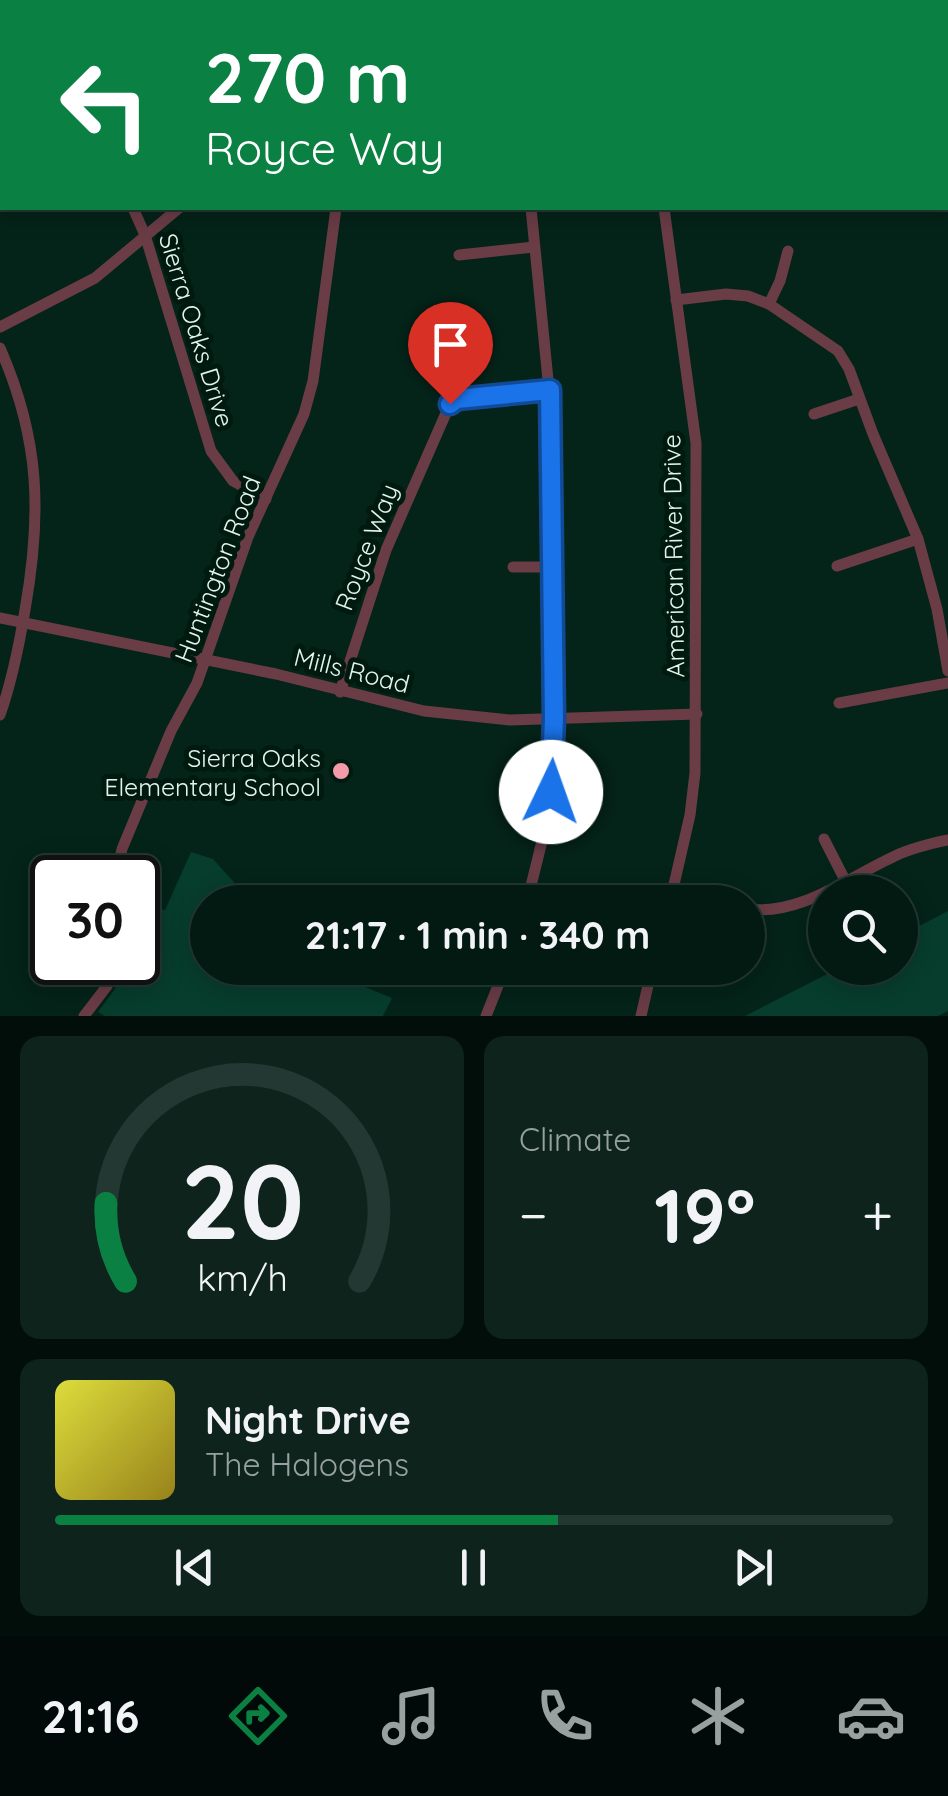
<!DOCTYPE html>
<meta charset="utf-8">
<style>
body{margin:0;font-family:Quicksand,sans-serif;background:#0d231c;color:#f1f3f6;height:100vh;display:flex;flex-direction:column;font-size:38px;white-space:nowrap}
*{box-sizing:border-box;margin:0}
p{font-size:32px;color:#97a1a0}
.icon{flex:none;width:55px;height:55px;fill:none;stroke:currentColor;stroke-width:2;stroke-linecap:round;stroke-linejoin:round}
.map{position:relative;height:1016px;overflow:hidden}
.side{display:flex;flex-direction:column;gap:20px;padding:20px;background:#020e0a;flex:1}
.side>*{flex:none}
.guide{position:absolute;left:0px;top:0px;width:950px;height:210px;box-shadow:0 5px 25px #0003,0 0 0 2px #243833;background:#0b8043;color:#fff;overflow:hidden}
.tools{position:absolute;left:808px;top:875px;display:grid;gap:20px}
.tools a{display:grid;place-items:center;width:110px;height:110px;border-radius:50%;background:#031a13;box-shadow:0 5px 25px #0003,0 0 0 2px #243833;font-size:50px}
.speed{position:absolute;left:30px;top:855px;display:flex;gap:20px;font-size:50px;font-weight:700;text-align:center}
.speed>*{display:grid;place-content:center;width:130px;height:130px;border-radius:50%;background:#031a13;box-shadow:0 5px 25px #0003,0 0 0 2px #243833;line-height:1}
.speed .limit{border:5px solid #111;border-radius:15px;background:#fff;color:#111}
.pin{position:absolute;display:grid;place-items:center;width:85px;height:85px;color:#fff;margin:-102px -42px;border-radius:50% 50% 50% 0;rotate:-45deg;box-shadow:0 0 10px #0007}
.pin .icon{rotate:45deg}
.me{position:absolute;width:110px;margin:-55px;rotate:3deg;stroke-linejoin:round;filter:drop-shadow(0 0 8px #0008)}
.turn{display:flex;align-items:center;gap:35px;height:210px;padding:0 40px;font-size:45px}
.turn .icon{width:130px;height:130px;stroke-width:2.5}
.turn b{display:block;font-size:70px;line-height:85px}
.big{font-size:75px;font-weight:800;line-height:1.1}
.side .widget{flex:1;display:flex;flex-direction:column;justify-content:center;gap:15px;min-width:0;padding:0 35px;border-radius:20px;background:#0d231c}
.side .dial{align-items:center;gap:0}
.dial svg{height:260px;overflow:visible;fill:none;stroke:#243833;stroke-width:7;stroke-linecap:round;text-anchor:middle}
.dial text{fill:#f1f3f6;stroke:none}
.song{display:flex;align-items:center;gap:30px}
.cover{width:120px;height:120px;border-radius:15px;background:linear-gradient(135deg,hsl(60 70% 55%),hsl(50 70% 35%))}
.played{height:10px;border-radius:5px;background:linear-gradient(90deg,#0b8043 60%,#243833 60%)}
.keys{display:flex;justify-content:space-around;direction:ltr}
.heat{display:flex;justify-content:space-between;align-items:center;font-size:55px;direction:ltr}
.side .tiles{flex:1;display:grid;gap:20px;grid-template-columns:1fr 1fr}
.widget:last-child{grid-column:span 2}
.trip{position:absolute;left:190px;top:885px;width:575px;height:100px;border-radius:50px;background:#031a13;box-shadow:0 5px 25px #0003,0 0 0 2px #243833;font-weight:800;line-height:100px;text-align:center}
.tabs{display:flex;height:160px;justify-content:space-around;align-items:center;background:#010a08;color:#97a1a0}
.tabs .icon{width:70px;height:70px}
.tabs .on{color:#0b8043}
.tabs b{font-size:45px;color:#f1f3f6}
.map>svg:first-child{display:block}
.green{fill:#073d2d}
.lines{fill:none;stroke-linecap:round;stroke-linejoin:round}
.minor{stroke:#6a3c46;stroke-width:11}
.route-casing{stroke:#114b97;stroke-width:25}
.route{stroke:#1a73e8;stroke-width:18}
.poi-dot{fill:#f39aab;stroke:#001a10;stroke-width:4}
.labels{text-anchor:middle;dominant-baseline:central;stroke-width:10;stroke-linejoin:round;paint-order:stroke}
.street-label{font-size:25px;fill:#e3f5ed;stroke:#001a10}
.poi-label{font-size:25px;fill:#e3f5ed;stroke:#001a10;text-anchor:end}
</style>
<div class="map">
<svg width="948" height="1016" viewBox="0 0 948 1016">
<rect width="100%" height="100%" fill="#042319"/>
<g class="green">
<path d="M191 852 213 859 252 902H208V968H319L392 998 383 1016H105L98 1012 115 989 124 963 138 962V906L165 910Z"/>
<path d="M948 911V1011L938 1016H745L839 968H900V936Z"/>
</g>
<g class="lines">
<g class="minor">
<path d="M161 0 162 2"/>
<path d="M336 0 338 2"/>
<path d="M676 0V2"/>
<path d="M307 2 313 0"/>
<path d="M0 39 2 43"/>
<path d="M133 208 145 235 211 451 233 481 266 499"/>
<path d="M664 208 696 443 695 773 690 815 670 902"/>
<path d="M459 255 534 247"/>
<path d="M676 300 726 294 748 296 769 304 838 351 849 369 873 434 918 539 937 609 948 671"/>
<path d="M769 304 780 281 788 251"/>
<path d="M0 327 95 278 179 208"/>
<path d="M0 348C40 439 42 513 25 610 19 646 12 681 0 715"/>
<path d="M814 414 859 399"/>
<path d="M837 566 918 539"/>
<path d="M513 567H553"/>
<path d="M0 618 276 674 424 711 510 720 697 714"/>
<path d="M340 692 386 550 450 404 457 399 550 390"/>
<path d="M839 703 948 683"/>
<path d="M824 839 845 880"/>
<path d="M116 878 122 849 171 731 197 683 248 537 304 414 313 381 336 208"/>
<path d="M673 891 718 902"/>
<path d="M527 902 545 829 554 754 551 410 531 208"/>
<path d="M748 909C800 916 849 877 895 856 912 848 929 844 948 840"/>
<path d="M84 1016 107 986 117 962"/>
<path d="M486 1016 505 968"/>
<path d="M641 1016 652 968"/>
</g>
</g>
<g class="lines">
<g class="route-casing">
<path id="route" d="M450 404 457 399 550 390 554 719 551 792"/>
</g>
<use href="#route" class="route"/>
</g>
<circle class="poi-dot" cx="341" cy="771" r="10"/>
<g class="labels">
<g class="street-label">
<text transform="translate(197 330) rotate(73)">Sierra Oaks Drive</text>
<text transform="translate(366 547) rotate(-69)">Royce Way</text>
<text transform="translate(673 556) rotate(-91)">American River Drive</text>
<text transform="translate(217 569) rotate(-69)">Huntington Road</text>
<text transform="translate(352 670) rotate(14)">Mills Road</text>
</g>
<g class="poi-label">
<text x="321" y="757">Sierra Oaks<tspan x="321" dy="29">Elementary School</tspan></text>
</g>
</g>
</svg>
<div class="tools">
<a><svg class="icon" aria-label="search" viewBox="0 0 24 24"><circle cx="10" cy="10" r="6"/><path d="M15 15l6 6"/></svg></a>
</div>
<div class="speed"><div class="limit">30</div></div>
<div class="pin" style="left:450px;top:404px;background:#d93025"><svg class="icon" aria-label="arrive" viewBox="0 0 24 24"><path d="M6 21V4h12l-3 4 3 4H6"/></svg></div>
<svg class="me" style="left:551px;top:792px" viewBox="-20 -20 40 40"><circle r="19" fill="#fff"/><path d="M0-13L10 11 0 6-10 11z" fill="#1a73e8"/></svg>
<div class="trip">21:17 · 1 min · 340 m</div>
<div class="guide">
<div class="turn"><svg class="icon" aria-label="left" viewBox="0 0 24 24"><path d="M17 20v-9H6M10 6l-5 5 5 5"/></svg><div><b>270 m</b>Royce Way</div></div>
</div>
</div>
<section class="side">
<div class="tiles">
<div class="widget dial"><svg viewBox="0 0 100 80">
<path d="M14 69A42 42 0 1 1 86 69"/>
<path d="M14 69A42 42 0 0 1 8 45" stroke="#0b8043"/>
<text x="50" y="56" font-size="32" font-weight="700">20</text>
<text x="50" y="72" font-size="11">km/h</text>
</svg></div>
<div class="widget"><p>Climate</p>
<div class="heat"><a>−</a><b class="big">19°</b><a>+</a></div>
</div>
<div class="widget">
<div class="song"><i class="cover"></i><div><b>Night Drive</b><p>The Halogens</p></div></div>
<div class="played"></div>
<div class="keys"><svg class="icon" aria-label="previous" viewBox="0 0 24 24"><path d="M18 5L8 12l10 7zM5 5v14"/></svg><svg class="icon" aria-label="pause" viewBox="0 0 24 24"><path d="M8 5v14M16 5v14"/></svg><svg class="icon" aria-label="next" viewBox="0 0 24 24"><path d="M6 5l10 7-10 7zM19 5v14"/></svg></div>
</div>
</div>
</section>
<nav class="tabs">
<b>21:16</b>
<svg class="icon on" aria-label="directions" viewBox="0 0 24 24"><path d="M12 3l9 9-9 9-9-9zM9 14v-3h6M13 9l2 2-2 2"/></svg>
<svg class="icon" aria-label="music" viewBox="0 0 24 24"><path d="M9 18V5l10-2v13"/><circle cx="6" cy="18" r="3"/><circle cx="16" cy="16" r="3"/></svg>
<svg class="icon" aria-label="phone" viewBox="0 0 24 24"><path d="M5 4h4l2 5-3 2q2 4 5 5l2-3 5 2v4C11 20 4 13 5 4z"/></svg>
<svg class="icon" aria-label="climate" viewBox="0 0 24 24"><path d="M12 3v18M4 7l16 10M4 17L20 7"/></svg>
<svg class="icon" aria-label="car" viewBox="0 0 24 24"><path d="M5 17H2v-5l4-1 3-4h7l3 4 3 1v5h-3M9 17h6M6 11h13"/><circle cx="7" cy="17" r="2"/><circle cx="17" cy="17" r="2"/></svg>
</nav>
